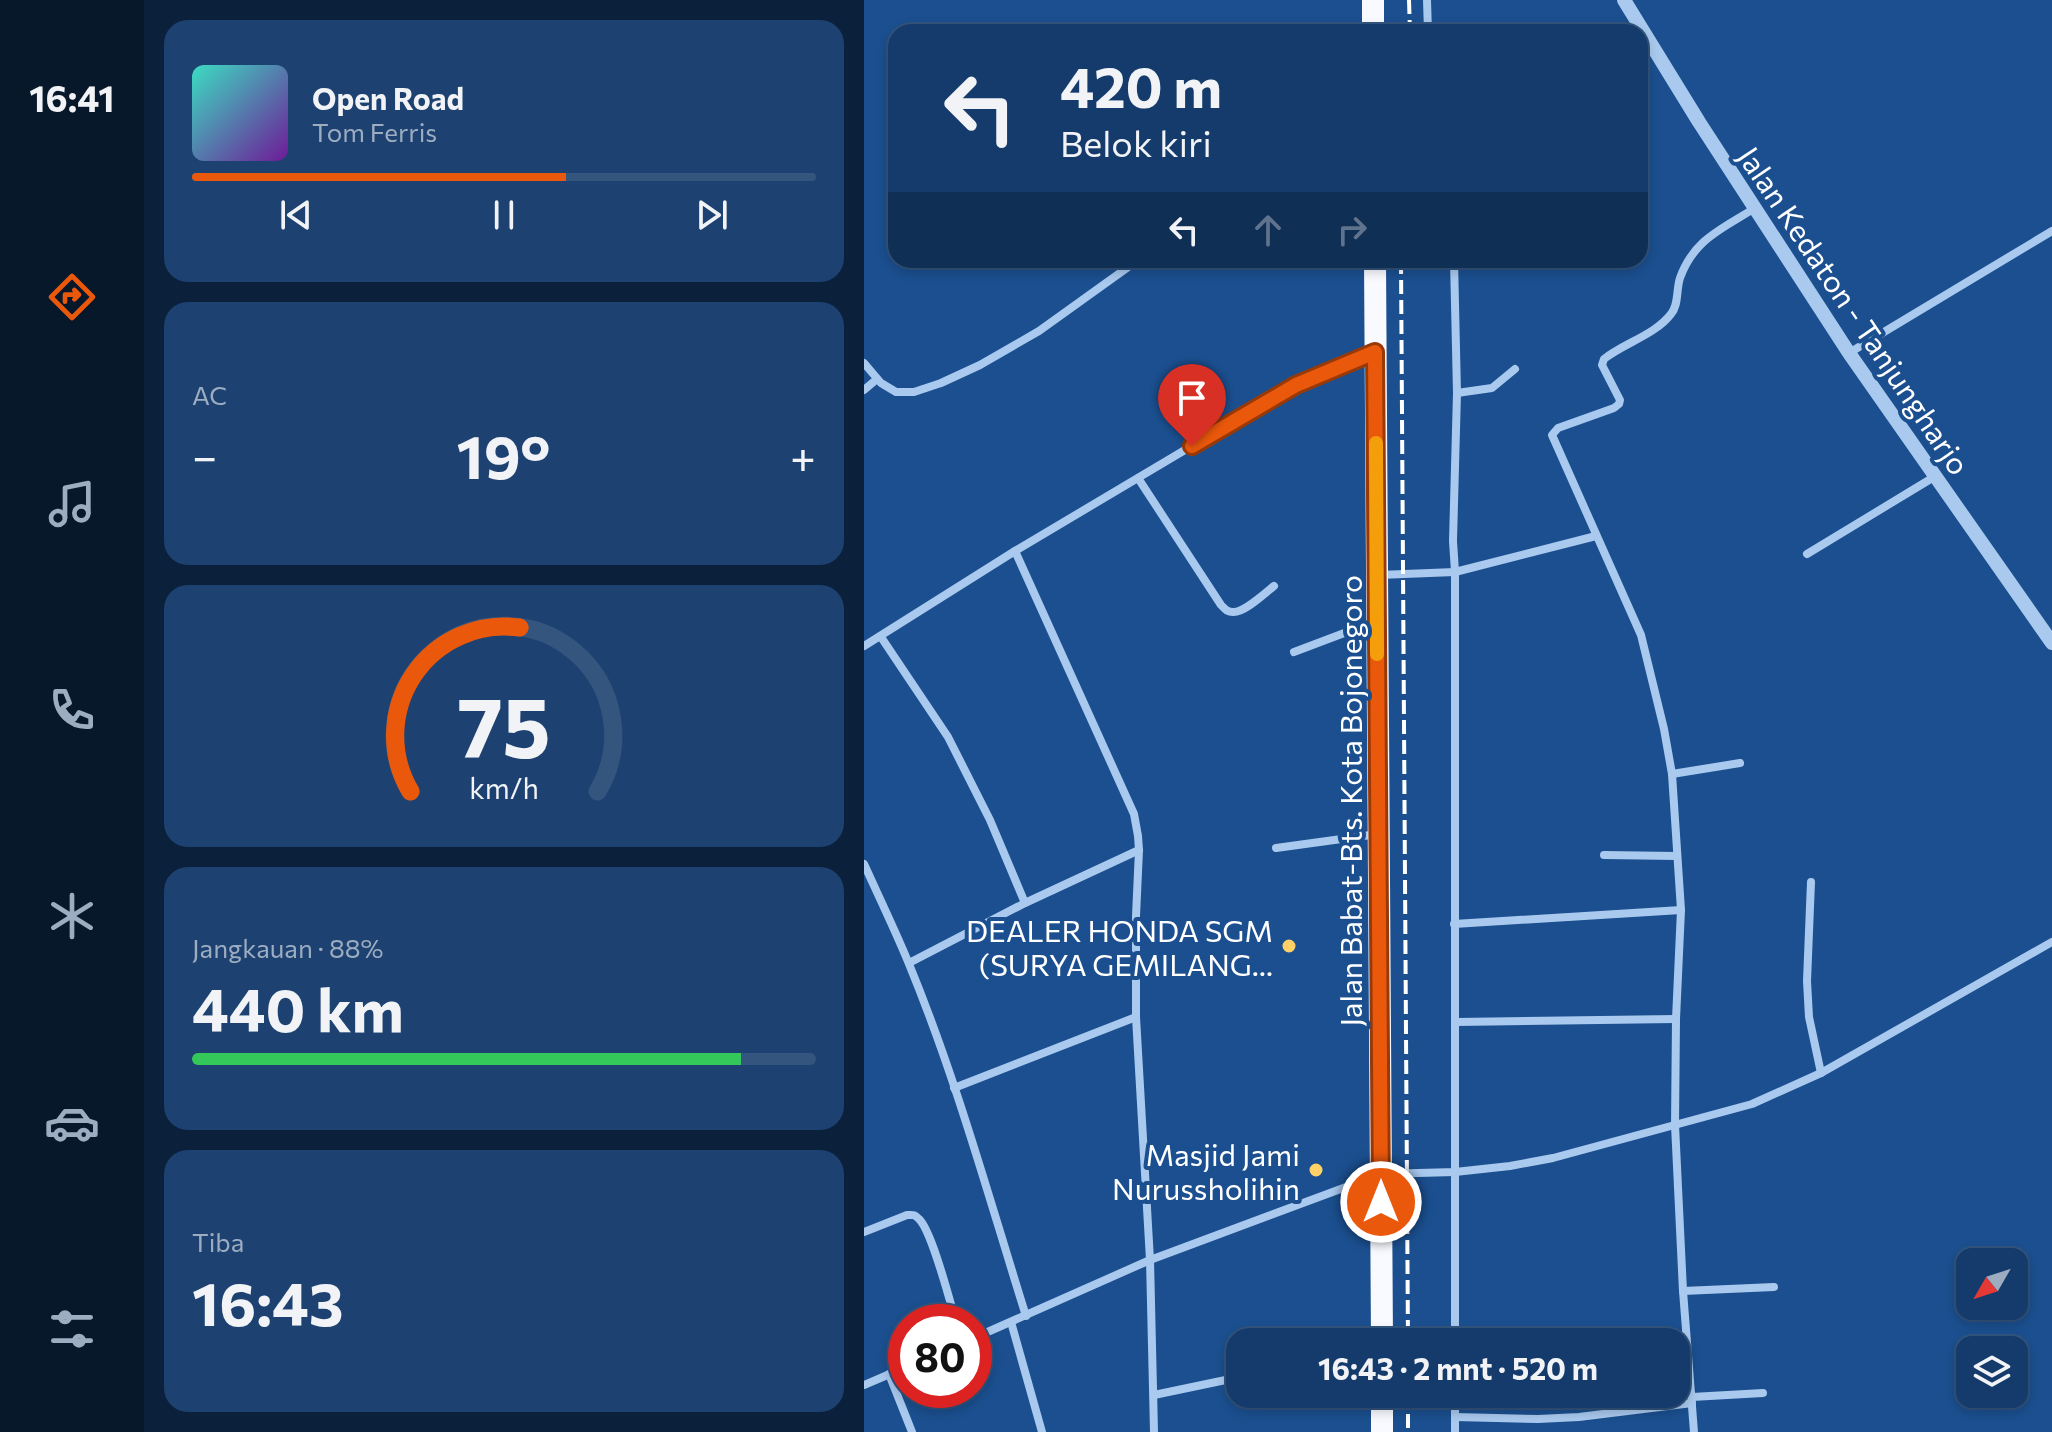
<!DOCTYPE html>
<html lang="id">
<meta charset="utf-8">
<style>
body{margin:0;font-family:Commissioner,sans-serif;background:#1d4271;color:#f1f3f6;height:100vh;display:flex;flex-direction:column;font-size:30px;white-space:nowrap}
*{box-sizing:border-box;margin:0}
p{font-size:26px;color:#9dadc1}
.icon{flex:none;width:44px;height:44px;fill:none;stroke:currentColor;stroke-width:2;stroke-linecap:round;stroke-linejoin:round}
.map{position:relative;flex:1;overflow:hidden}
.details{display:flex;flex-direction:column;gap:20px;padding:20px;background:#0b203b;width:720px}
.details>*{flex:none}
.guide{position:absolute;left:24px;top:24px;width:760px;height:244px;border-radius:24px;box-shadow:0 4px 12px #0003,0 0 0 2px #33557e;background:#143b6b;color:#f1f3f6;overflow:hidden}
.needle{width:52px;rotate:231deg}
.buttons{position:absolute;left:1092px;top:1248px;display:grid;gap:16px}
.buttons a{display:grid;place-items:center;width:72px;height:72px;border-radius:16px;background:#143b6b;box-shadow:0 4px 12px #0003,0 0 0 2px #33557e;font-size:40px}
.speed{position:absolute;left:24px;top:1304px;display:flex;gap:16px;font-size:40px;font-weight:700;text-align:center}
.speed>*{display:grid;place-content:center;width:104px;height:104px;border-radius:50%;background:#143b6b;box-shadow:0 4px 12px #0003,0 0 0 2px #33557e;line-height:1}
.speed .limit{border:12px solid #d22;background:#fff;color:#111}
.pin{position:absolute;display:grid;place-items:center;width:68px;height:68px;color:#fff;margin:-82px -34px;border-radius:50% 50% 50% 0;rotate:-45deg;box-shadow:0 0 8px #0007}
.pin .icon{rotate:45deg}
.me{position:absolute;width:88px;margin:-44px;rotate:0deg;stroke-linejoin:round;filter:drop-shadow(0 0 6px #0008)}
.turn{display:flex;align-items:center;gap:28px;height:168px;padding:0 40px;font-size:36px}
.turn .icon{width:104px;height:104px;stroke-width:2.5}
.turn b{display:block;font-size:56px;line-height:68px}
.lanes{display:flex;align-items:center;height:76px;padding:0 40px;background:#0003;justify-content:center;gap:40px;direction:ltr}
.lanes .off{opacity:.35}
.big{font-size:60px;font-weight:700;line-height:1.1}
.details .card{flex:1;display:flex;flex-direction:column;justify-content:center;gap:12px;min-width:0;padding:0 28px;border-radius:24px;background:#1d4271}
.details .dial{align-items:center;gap:0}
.dial svg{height:208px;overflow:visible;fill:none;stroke:#33557e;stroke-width:7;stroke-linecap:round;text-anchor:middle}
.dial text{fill:#f1f3f6;stroke:none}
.song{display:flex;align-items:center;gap:24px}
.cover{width:96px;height:96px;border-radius:12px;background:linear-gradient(135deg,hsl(170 70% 55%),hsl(280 70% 35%))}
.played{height:8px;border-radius:4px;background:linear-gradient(90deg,#ea580c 60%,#33557e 60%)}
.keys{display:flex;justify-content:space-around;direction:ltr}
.heat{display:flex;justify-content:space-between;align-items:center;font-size:44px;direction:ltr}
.charge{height:12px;border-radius:6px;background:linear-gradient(90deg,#34c759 88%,#33557e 0)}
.trip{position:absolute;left:362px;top:1328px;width:464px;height:80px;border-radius:24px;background:#143b6b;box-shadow:0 4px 12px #0003,0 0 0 2px #33557e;font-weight:700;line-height:80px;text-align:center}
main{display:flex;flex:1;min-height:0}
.menu{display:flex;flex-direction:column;width:144px;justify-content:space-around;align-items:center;background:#08182b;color:#9dadc1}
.menu .icon{width:56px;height:56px}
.menu .active{color:#ea580c}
.menu b{font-size:36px;color:#f1f3f6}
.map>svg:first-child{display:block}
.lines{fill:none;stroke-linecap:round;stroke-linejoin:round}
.minor{stroke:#a9c9ee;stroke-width:8}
.tertiary{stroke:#a9c9ee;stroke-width:14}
.trunk{stroke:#f8faff;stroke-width:22}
.rail{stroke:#fff;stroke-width:4;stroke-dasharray:14 6;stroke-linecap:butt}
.route-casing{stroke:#983908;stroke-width:20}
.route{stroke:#ea580c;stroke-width:14}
.slow{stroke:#f59e0b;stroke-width:14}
.poi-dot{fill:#ffd166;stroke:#1b4f8f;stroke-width:3}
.labels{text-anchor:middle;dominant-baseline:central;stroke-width:8;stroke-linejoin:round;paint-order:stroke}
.street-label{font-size:30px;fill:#fff;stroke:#1b4f8f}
.poi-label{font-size:30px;fill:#fff;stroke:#1b4f8f;text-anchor:end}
</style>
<main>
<nav class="menu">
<b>16:41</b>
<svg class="icon active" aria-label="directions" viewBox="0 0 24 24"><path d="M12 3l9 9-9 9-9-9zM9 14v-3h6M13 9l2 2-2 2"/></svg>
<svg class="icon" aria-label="music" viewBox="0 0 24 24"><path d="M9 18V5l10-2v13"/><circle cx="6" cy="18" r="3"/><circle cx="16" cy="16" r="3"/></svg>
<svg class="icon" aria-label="phone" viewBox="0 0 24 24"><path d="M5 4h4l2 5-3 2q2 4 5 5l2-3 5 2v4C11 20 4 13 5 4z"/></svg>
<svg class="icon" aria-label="climate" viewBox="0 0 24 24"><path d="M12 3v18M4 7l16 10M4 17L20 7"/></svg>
<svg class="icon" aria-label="car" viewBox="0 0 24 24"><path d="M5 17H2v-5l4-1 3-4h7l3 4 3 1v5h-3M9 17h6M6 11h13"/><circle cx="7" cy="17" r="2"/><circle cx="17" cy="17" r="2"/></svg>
<svg class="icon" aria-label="filters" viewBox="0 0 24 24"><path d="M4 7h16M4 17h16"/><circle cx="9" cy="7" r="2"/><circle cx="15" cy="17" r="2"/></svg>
</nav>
<section class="details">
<div class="card">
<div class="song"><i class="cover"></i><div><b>Open Road</b><p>Tom Ferris</p></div></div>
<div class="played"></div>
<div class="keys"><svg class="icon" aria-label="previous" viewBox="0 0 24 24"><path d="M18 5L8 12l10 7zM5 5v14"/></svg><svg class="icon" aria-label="pause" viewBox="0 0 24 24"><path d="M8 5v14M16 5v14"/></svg><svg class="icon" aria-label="next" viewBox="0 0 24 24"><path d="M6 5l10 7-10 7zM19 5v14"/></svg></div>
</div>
<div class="card"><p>AC</p>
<div class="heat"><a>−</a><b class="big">19°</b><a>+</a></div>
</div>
<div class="card dial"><svg viewBox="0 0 100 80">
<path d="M14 69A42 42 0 1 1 86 69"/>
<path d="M14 69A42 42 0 0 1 56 6" stroke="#ea580c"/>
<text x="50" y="56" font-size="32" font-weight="700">75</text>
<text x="50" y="72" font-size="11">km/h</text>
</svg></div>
<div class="card"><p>Jangkauan · 88%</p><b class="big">440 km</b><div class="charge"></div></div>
<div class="card"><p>Tiba</p><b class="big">16:43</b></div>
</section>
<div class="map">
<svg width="1188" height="1432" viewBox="0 0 1188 1432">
<rect width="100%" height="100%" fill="#1b4f8f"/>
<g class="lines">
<g class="minor">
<path d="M563 0 564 32"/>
<path d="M590 260 593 393 589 541 591 572V1342"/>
<path d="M985 353 1188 231"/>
<path d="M0 363 17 383 32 392H50L77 383 116 365 175 331 274 260"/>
<path d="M0 390 13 379"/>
<path d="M593 393 628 388 651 369"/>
<path d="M274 478 357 605C361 609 363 612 369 612 380 613 401 593 410 586"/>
<path d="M151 551 270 814 274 836 275 850 272 916V1017L286 1260 290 1432"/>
<path d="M943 554 1070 477"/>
<path d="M515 575 591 572 732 536"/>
<path d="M17 637 84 737 126 820 161 903"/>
<path d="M0 646 151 551 405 400 453 376 510 353"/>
<path d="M430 652 512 621"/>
<path d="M808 774 876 763"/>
<path d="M412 848 514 834"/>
<path d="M740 855 813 856"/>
<path d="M0 864C15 897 31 930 45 964 92 1078 125 1198 162 1316"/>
<path d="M947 882 943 981 945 1017 957 1073"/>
<path d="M590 924 817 910"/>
<path d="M45 963 161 903 275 850"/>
<path d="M592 1022 812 1019"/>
<path d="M90 1088 272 1017"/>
<path d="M0 1232 43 1215C49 1215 50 1214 55 1219 68 1231 86 1302 92 1322"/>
<path d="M819 1291 910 1287"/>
<path d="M147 1322 178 1432"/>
<path d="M110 1338 286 1260 517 1174 591 1172 646 1166 689 1158 888 1104 957 1073 1188 942"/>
<path d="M25 1374 48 1432"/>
<path d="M0 1385 42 1367"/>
<path d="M290 1395 376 1377"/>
<path d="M828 1397 899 1393"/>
<path d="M591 1417 674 1419 715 1417 828 1403"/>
<path d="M591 1432V1394"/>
<path d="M830 1432 819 1291 811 1125 812 1019 817 910 808 774 800 729 777 635 688 435 694 428 750 408 755 404 756 400 738 365 740 359C760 343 791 335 807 314 815 305 812 290 816 278 830 239 858 229 891 208"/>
</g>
<path class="tertiary" d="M760 0 835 122 985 353 1188 643"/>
<g class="trunk">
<path d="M509 0V32"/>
<path d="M511 260 518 1342"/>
<path d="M518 1394V1432"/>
</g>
<g class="rail">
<path d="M545 0 546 32"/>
<path d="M537 260 544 1342"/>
<path d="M544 1394V1432"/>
</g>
</g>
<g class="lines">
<g class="route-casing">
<path id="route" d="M328 446 432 385 511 352 517 1202"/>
</g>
<use href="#route" class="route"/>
<path class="slow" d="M512 443 513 654"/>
</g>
<g class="poi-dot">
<circle cx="425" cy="946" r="8"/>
<circle cx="452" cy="1170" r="8"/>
</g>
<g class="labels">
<g class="street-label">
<text transform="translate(991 310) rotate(56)">Jalan Kedaton - Tanjungharjo</text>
<text transform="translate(485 801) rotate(-90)">Jalan Babat-Bts. Kota Bojonegoro</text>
</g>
<g class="poi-label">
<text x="409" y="929">DEALER HONDA SGM<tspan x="409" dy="34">(SURYA GEMILANG…</tspan></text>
<text x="436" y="1153">Masjid Jami<tspan x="436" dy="34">Nurussholihin</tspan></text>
</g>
</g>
</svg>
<div class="buttons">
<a><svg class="needle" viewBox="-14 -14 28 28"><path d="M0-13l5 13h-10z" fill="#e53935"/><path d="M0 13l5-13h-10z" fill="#9dadc1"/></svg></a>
<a><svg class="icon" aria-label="layers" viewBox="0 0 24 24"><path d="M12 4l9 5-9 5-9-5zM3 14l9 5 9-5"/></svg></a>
</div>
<div class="speed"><div class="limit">80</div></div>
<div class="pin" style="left:328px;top:446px;background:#d93025"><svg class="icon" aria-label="arrive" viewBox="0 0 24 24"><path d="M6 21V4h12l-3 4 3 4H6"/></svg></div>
<svg class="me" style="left:517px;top:1202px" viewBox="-20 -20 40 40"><circle r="17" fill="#ea580c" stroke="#fff" stroke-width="3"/><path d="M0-11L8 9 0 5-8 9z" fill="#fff"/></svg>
<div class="trip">16:43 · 2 mnt · 520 m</div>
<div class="guide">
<div class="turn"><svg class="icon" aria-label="left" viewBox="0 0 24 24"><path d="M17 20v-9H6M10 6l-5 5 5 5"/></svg><div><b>420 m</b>Belok kiri</div></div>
<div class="lanes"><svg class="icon" aria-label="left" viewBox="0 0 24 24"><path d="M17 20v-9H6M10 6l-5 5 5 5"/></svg><svg class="icon off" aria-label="ahead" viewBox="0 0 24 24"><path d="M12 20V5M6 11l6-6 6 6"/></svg><svg class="icon off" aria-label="right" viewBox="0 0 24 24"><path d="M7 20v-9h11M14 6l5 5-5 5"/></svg></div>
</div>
</div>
</main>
